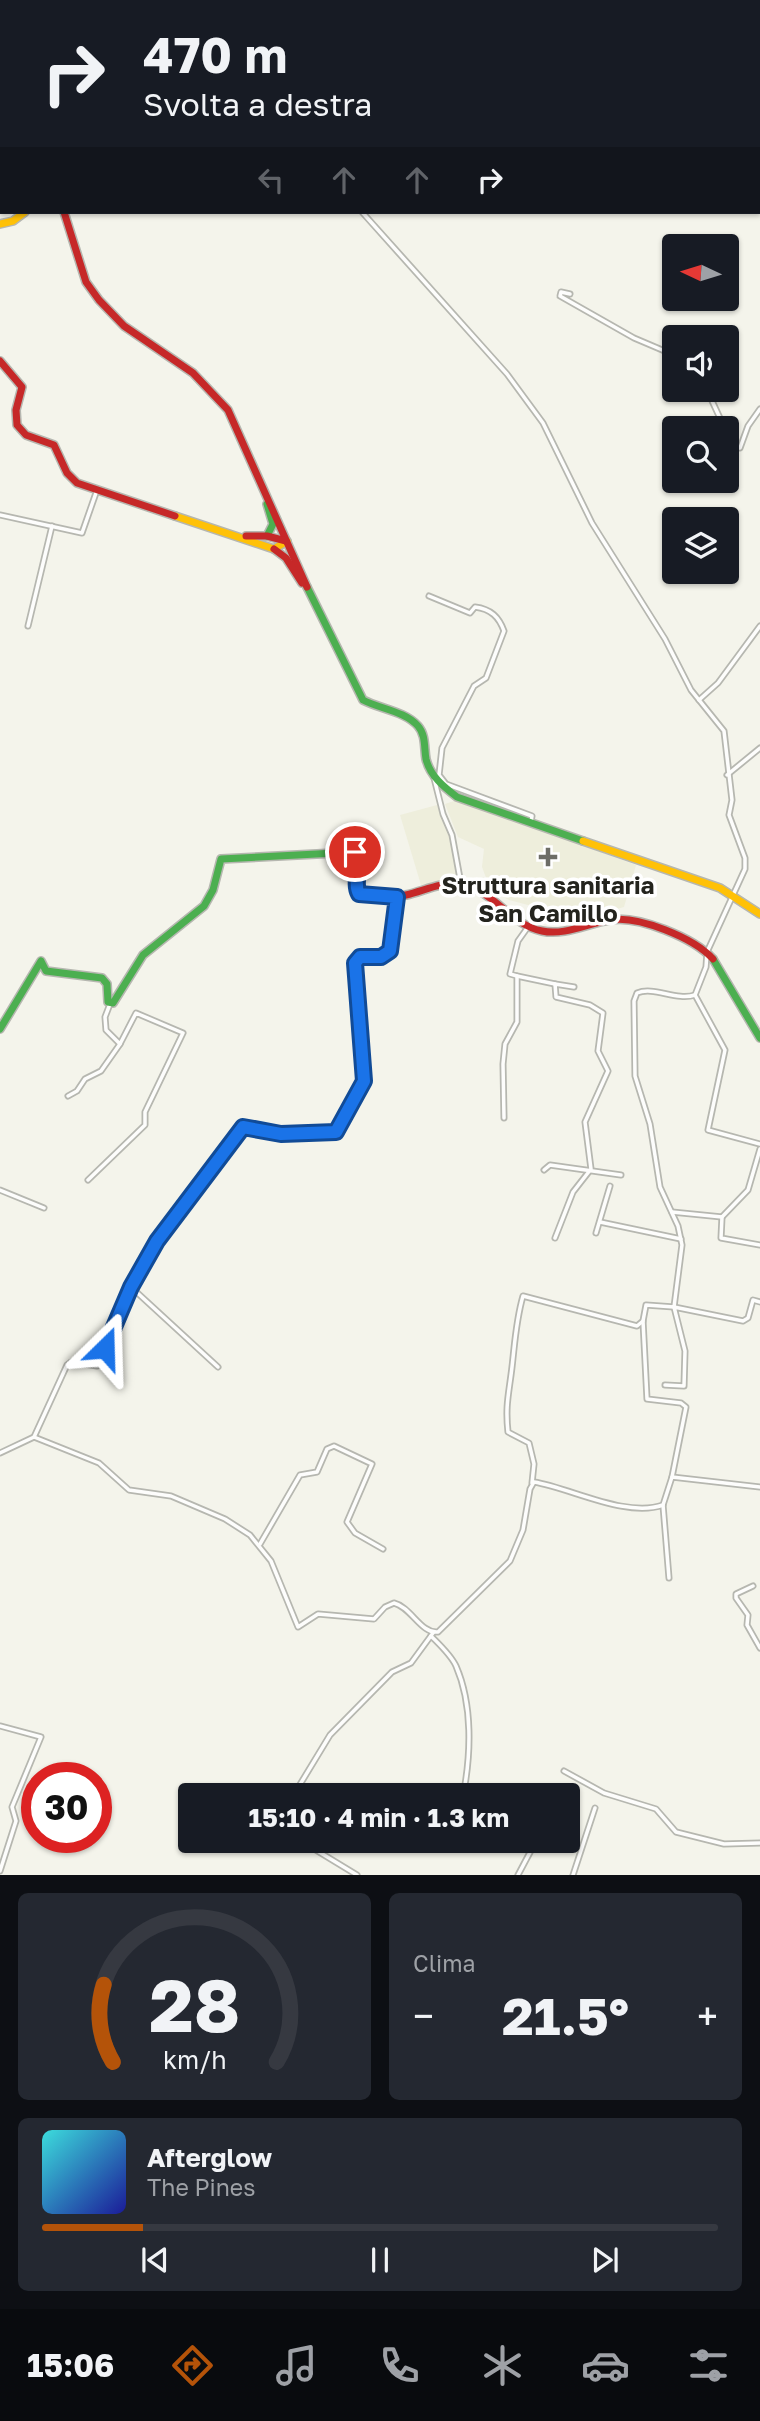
<!DOCTYPE html>
<html lang="it">
<meta charset="utf-8">
<style>
body{margin:0;font-family:"Golos Text",sans-serif;background:#242831;color:#f1f3f6;height:100vh;display:flex;flex-direction:column;font-size:26px;white-space:nowrap}
*{box-sizing:border-box;margin:0}
p{font-size:23px;color:#9ea1a6}
.icon{flex:none;width:38px;height:38px;fill:none;stroke:currentColor;stroke-width:2;stroke-linecap:round;stroke-linejoin:round}
.map{position:relative;height:1875px;overflow:hidden}
.details{display:flex;flex-direction:column;gap:18px;padding:18px;background:#0d0f14;flex:1}
.details>*{flex:none}
.hud{position:absolute;left:0px;top:0px;width:761px;height:214px;box-shadow:0 2px 5px #0004;background:#171b24;color:#f1f3f6;overflow:hidden}
.needle{width:46px;rotate:274deg}
.controls{position:absolute;left:662px;top:234px;display:grid;gap:14px}
.controls a{display:grid;place-items:center;width:77px;height:77px;border-radius:7px;background:#171b24;box-shadow:0 2px 5px #0004;font-size:35px}
.speed{position:absolute;left:21px;top:1762px;display:flex;gap:14px;font-size:35px;font-weight:700;text-align:center}
.speed>*{display:grid;place-content:center;width:91px;height:91px;border-radius:50%;background:#171b24;box-shadow:0 2px 5px #0004;line-height:1}
.speed .limit{border:10px solid #d22;background:#fff;color:#111}
.pin{position:absolute;display:grid;place-items:center;width:60px;height:60px;color:#fff;margin:-30px;border:4px solid #fff;border-radius:50%;box-shadow:0 2px 7px #0007}
.me{position:absolute;width:77px;margin:-38px;rotate:22deg;stroke-linejoin:round;filter:drop-shadow(0 0 5px #0008)}
.turn{display:flex;align-items:center;gap:24px;height:147px;padding:0 28px;font-size:32px}
.turn .icon{width:91px;height:91px;stroke-width:2.5}
.turn b{display:block;font-size:49px;line-height:60px}
.lanes{display:flex;align-items:center;height:66px;padding:0 28px;background:#0003;justify-content:center;gap:35px;direction:ltr}
.lanes .off{opacity:.35}
.big{font-size:52px;font-weight:700;line-height:1.1}
.details .widget{flex:1;display:flex;flex-direction:column;justify-content:center;gap:10px;min-width:0;padding:0 24px;border-radius:10px;background:#242831}
.details .dial{align-items:center;gap:0}
.dial svg{height:182px;overflow:visible;fill:none;stroke:#363941;stroke-width:7;stroke-linecap:round;text-anchor:middle}
.dial text{fill:#f1f3f6;stroke:none}
.song{display:flex;align-items:center;gap:21px}
.cover{width:84px;height:84px;border-radius:10px;background:linear-gradient(135deg,hsl(180 70% 55%),hsl(240 70% 35%))}
.played{height:7px;border-radius:4px;background:linear-gradient(90deg,#b45309 15%,#363941 15%)}
.keys{display:flex;justify-content:space-around;direction:ltr}
.heat{display:flex;justify-content:space-between;align-items:center;font-size:38px;direction:ltr}
.details .tiles{flex:1;display:grid;gap:18px;grid-template-columns:1fr 1fr}
.widget:last-child{grid-column:span 2}
.trip{position:absolute;left:178px;top:1783px;width:402px;height:70px;border-radius:7px;background:#171b24;box-shadow:0 2px 5px #0004;font-weight:700;line-height:70px;text-align:center}
.tab-bar{display:flex;height:112px;justify-content:space-around;align-items:center;background:#090b0e;color:#9ea1a6}
.tab-bar .icon{width:49px;height:49px}
.tab-bar .selected{color:#b45309}
.tab-bar b{font-size:32px;color:#f1f3f6}
.map>svg:first-child{display:block}
.built{fill:#eeeedc}
.lines{fill:none;stroke-linecap:round;stroke-linejoin:round}
.street-casing{stroke:#b6b7b0;stroke-width:7}
.fast-casing{stroke:#b6b7b0;stroke-width:10}
.slow-casing{stroke:#b6b7b0;stroke-width:10}
.jam-casing{stroke:#b6b7b0;stroke-width:10}
.street{stroke:#fdfdfc;stroke-width:3.5}
.fast{stroke:#4caf50;stroke-width:7}
.slow{stroke:#ffc107;stroke-width:7}
.jam{stroke:#c62828;stroke-width:7}
.route-casing{stroke:#114b97;stroke-width:18}
.route{stroke:#1a73e8;stroke-width:12}
.poi-dot{fill:#6d6d66;stroke:#fff;stroke-width:2.5}
.labels{text-anchor:middle;dominant-baseline:central;stroke-width:7;stroke-linejoin:round;paint-order:stroke}
.poi-label{font-size:24px;font-weight:bold;fill:#24241e;stroke:#fff}
</style>
<div class="map">
<svg width="760" height="1875" viewBox="0 0 760 1875">
<rect width="100%" height="100%" fill="#f4f4eb"/>
<g class="built">
<path d="M457 800 636 865 624 907 581 919 509 900 491 891 482 867 484 849 458 837 445 804Z"/>
<path d="M437 805 451 839 458 881 421 885 400 815Z"/>
</g>
<g class="lines">
<g class="street-casing">
<g id="street">
<path d="M117 0 118 2"/>
<path d="M0 3H2"/>
<path d="M362 212 507 374 543 423 592 523 665 639 691 690 724 731 732 800 729 815 745 858V869L707 952 706 967 695 995"/>
<path d="M570 294 561 292 560 296 634 338 674 355"/>
<path d="M707 390 725 429"/>
<path d="M726 435 729 446 740 448 748 426 760 409"/>
<path d="M0 515 82 533 97 490"/>
<path d="M429 596 470 613 475 607C491 609 499 617 504 631L486 678 474 686 442 748 439 775 446 784 532 816 531 822"/>
<path d="M28 626 52 526"/>
<path d="M699 700 718 683 760 626"/>
<path d="M727 775 760 748"/>
<path d="M434 778 443 814 452 835 461 884"/>
<path d="M517 976 555 984"/>
<path d="M695 995 725 1050 708 1130 760 1144"/>
<path d="M68 1096 77 1091 85 1079 101 1071 120 1044"/>
<path d="M504 1118 503 1064 505 1044 517 1022V976L510 974 518 941 528 927"/>
<path d="M544 1170 550 1165 621 1175"/>
<path d="M88 1180 145 1125V1112L183 1033 136 1013 120 1044 106 1030 105 1017 110 1004"/>
<path d="M0 1190 44 1208"/>
<path d="M672 1212 722 1217 748 1190 760 1149"/>
<path d="M722 1217 721 1238 760 1245"/>
<path d="M600 1222 681 1239"/>
<path d="M596 1233 610 1186"/>
<path d="M555 1238 573 1192 591 1169 585 1122 608 1071 598 1051 603 1013 590 1005 556 997 555 984 574 987"/>
<path d="M131 1287 218 1367"/>
<path d="M643 1321 647 1399 681 1403 686 1407 672 1477"/>
<path d="M665 1385 684 1386 685 1351 674 1307 743 1321 748 1318 753 1300 760 1302"/>
<path d="M34 1437 99 1463 129 1490 171 1496 225 1519 250 1535 271 1561 298 1627 318 1614 374 1619 385 1607 394 1603C411 1607 421 1634 438 1632L510 1561 523 1530 530 1489 534 1482C571 1488 626 1518 663 1505L672 1477 760 1487"/>
<path d="M0 1453 34 1437 67 1365 71 1362 97 1366 99 1363 131 1287 157 1241 243 1127 281 1134 336 1132 364 1081 355 963 360 957H381L390 951 397 897"/>
<path d="M532 1483 534 1464 529 1443 508 1432C505 1405 509 1393 512 1367 515 1341 516 1320 523 1296L637 1326 643 1321 646 1305 674 1307 682 1245 678 1226 660 1187 650 1124 635 1076 634 1001 637 993C654 986 676 1001 695 995"/>
<path d="M663 1505 669 1578"/>
<path d="M260 1544 300 1475 317 1472 327 1449 334 1446 372 1464 347 1522 355 1533 383 1549"/>
<path d="M753 1586 736 1594V1598L748 1615 747 1625 760 1648"/>
<path d="M431 1636C440 1645 451 1655 456 1666 473 1705 471 1755 463 1796"/>
<path d="M0 1726 41 1737 12 1807 16 1821 0 1871"/>
<path d="M564 1771 604 1793 656 1809 676 1832 724 1844 760 1843"/>
<path d="M293 1796 330 1735 392 1672 411 1663 433 1633"/>
<path d="M301 1841 357 1875"/>
<path d="M265 1842 266 1841"/>
<path d="M518 1875 536 1841"/>
<path d="M573 1875 595 1808"/>
</g>
</g>
<g class="fast-casing">
<g id="fast">
<path d="M267 504 273 524 267 536"/>
<path d="M307 587 363 700C380 709 405 711 418 726 426 735 424 748 426 759 430 776 444 787 457 797L583 841"/>
<path d="M713 959 760 1038"/>
<path d="M0 1029 41 961 46 971 102 978 107 984 108 1002 113 1003 143 955 204 906 213 890 221 859 355 852 359 855 354 885 359 893"/>
</g>
</g>
<g class="slow-casing">
<g id="slow">
<path d="M0 224 13 221 25 212"/>
<path d="M175 516 274 549 287 541"/>
<path d="M583 841 720 888 760 914"/>
</g>
</g>
<g class="jam-casing">
<g id="jam">
<path d="M64 212 86 282 99 300 124 326 193 373 228 410 307 587"/>
<path d="M0 361 22 387 16 410 17 425 26 435 54 445 67 473 77 483 175 516"/>
<path d="M246 536H267L286 541"/>
<path d="M274 549 286 558 302 583"/>
<path d="M359 893C374 896 391 899 406 895 424 891 440 882 459 884 492 888 510 925 542 931 565 936 588 923 610 920 638 915 694 938 713 959"/>
</g>
</g>
<use href="#street" class="street"/>
<use href="#fast" class="fast"/>
<use href="#slow" class="slow"/>
<use href="#jam" class="jam"/>
</g>
<g class="lines">
<g class="route-casing">
<path id="route" d="M105 1348 131 1287 157 1241 243 1127 281 1134 336 1132 364 1081 355 963 360 957H381L390 951 397 897 359 894C352 881 364 863 355 852"/>
</g>
<use href="#route" class="route"/>
</g>
<path class="poi-dot" d="M544.5 846.5h7v7h7v7h-7v7h-7v-7h-7v-7h7z"/>
<g class="labels">
<g class="poi-label">
<text x="548" y="884">Struttura sanitaria<tspan x="548" dy="28">San Camillo</tspan></text>
</g>
</g>
</svg>
<div class="controls">
<a><svg class="needle" viewBox="-14 -14 28 28"><path d="M0-13l5 13h-10z" fill="#e53935"/><path d="M0 13l5-13h-10z" fill="#9ea1a6"/></svg></a>
<a><svg class="icon" aria-label="sound" viewBox="0 0 24 24"><path d="M4 9h4l5-4v14l-5-4H4zM17 9q2 3 0 6"/></svg></a>
<a><svg class="icon" aria-label="search" viewBox="0 0 24 24"><circle cx="10" cy="10" r="6"/><path d="M15 15l6 6"/></svg></a>
<a><svg class="icon" aria-label="layers" viewBox="0 0 24 24"><path d="M12 4l9 5-9 5-9-5zM3 14l9 5 9-5"/></svg></a>
</div>
<div class="speed"><div class="limit">30</div></div>
<div class="pin" style="left:355px;top:852px;background:#d93025"><svg class="icon" aria-label="arrive" viewBox="0 0 24 24"><path d="M6 21V4h12l-3 4 3 4H6"/></svg></div>
<svg class="me" style="left:105px;top:1348px" viewBox="-20 -20 40 40"><path d="M0-17L14 15 0 8-14 15z" fill="#1a73e8" stroke="#fff" stroke-width="4"/></svg>
<div class="trip">15:10 · 4 min · 1.3 km</div>
<div class="hud">
<div class="turn"><svg class="icon" aria-label="right" viewBox="0 0 24 24"><path d="M7 20v-9h11M14 6l5 5-5 5"/></svg><div><b>470 m</b>Svolta a destra</div></div>
<div class="lanes"><svg class="icon off" aria-label="left" viewBox="0 0 24 24"><path d="M17 20v-9H6M10 6l-5 5 5 5"/></svg><svg class="icon off" aria-label="ahead" viewBox="0 0 24 24"><path d="M12 20V5M6 11l6-6 6 6"/></svg><svg class="icon off" aria-label="ahead" viewBox="0 0 24 24"><path d="M12 20V5M6 11l6-6 6 6"/></svg><svg class="icon" aria-label="right" viewBox="0 0 24 24"><path d="M7 20v-9h11M14 6l5 5-5 5"/></svg></div>
</div>
</div>
<section class="details">
<div class="tiles">
<div class="widget dial"><svg viewBox="0 0 100 80">
<path d="M14 69A42 42 0 1 1 86 69"/>
<path d="M14 69A42 42 0 0 1 10 35" stroke="#b45309"/>
<text x="50" y="56" font-size="32" font-weight="700">28</text>
<text x="50" y="72" font-size="11">km/h</text>
</svg></div>
<div class="widget"><p>Clima</p>
<div class="heat"><a>−</a><b class="big">21.5°</b><a>+</a></div>
</div>
<div class="widget">
<div class="song"><i class="cover"></i><div><b>Afterglow</b><p>The Pines</p></div></div>
<div class="played"></div>
<div class="keys"><svg class="icon" aria-label="previous" viewBox="0 0 24 24"><path d="M18 5L8 12l10 7zM5 5v14"/></svg><svg class="icon" aria-label="pause" viewBox="0 0 24 24"><path d="M8 5v14M16 5v14"/></svg><svg class="icon" aria-label="next" viewBox="0 0 24 24"><path d="M6 5l10 7-10 7zM19 5v14"/></svg></div>
</div>
</div>
</section>
<nav class="tab-bar">
<b>15:06</b>
<svg class="icon selected" aria-label="directions" viewBox="0 0 24 24"><path d="M12 3l9 9-9 9-9-9zM9 14v-3h6M13 9l2 2-2 2"/></svg>
<svg class="icon" aria-label="music" viewBox="0 0 24 24"><path d="M9 18V5l10-2v13"/><circle cx="6" cy="18" r="3"/><circle cx="16" cy="16" r="3"/></svg>
<svg class="icon" aria-label="phone" viewBox="0 0 24 24"><path d="M5 4h4l2 5-3 2q2 4 5 5l2-3 5 2v4C11 20 4 13 5 4z"/></svg>
<svg class="icon" aria-label="climate" viewBox="0 0 24 24"><path d="M12 3v18M4 7l16 10M4 17L20 7"/></svg>
<svg class="icon" aria-label="car" viewBox="0 0 24 24"><path d="M5 17H2v-5l4-1 3-4h7l3 4 3 1v5h-3M9 17h6M6 11h13"/><circle cx="7" cy="17" r="2"/><circle cx="17" cy="17" r="2"/></svg>
<svg class="icon" aria-label="filters" viewBox="0 0 24 24"><path d="M4 7h16M4 17h16"/><circle cx="9" cy="7" r="2"/><circle cx="15" cy="17" r="2"/></svg>
</nav>
